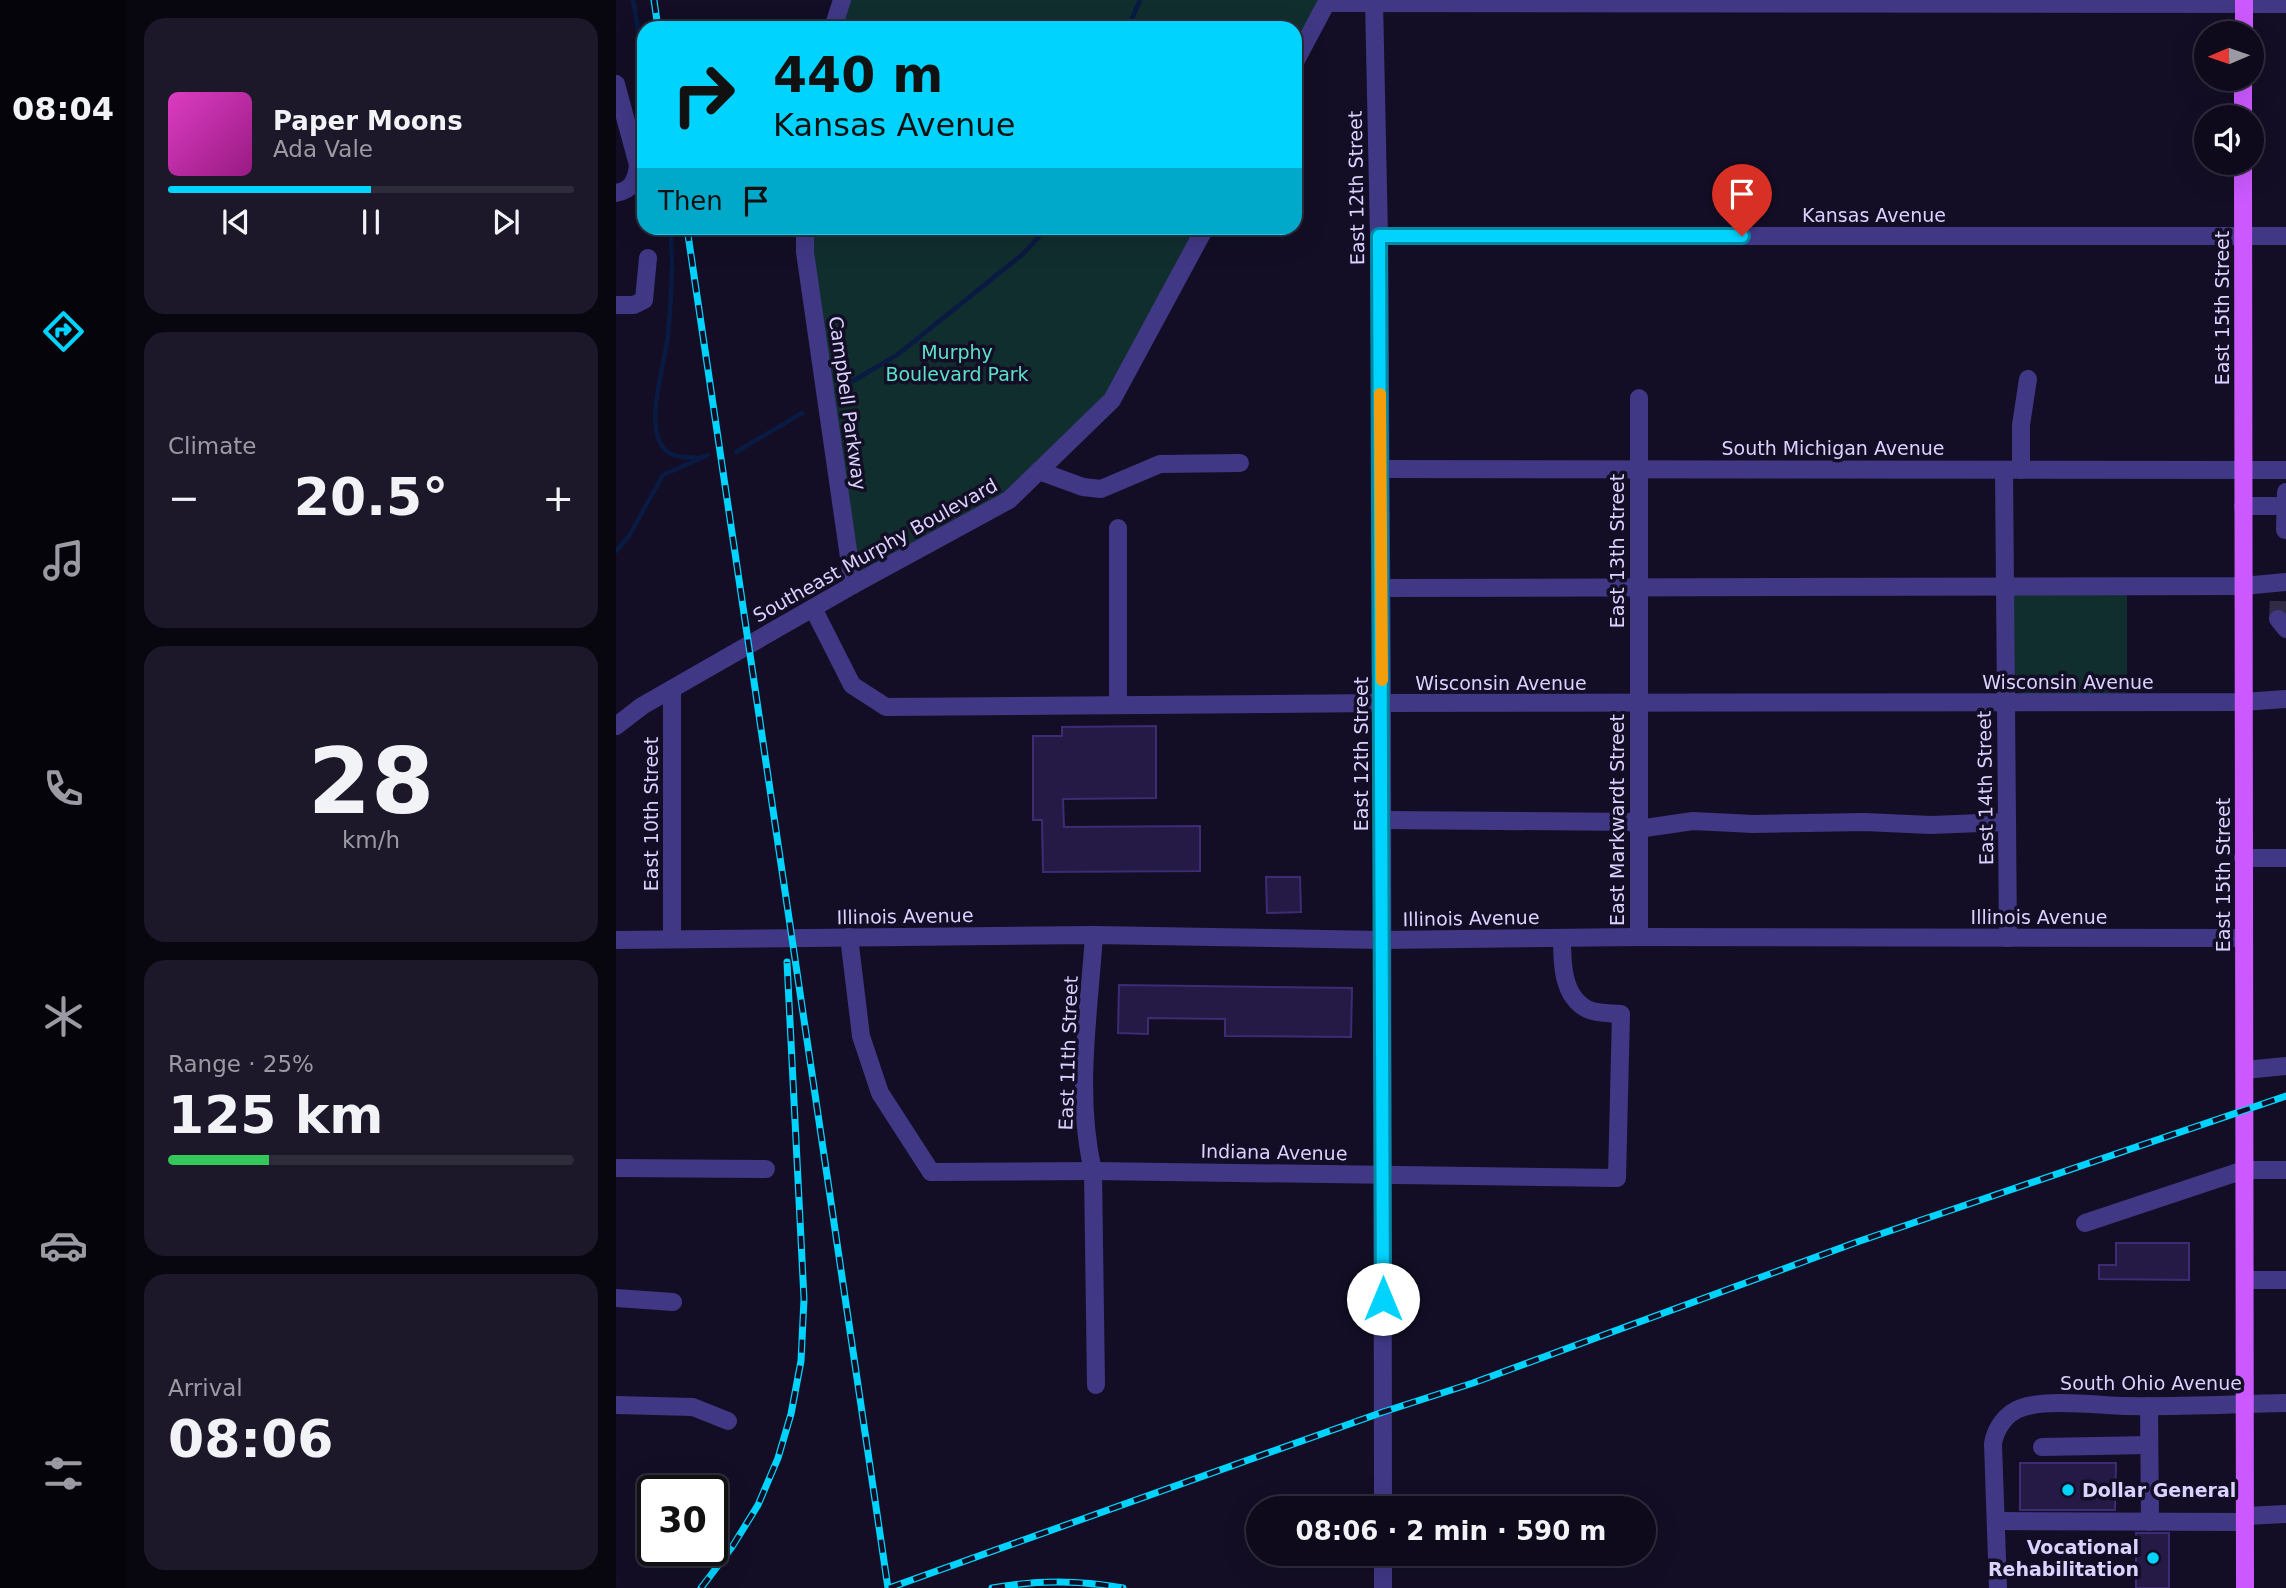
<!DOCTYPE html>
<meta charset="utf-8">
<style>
body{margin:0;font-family:"DejaVu Sans",sans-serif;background:#1c1829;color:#f1f3f6;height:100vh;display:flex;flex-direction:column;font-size:26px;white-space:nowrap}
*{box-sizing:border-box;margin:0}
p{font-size:23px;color:#9b9aa3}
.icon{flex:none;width:38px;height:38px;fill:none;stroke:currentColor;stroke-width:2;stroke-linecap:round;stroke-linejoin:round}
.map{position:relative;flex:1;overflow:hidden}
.details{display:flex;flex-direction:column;gap:18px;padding:18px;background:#08060f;width:490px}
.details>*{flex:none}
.top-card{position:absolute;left:21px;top:21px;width:665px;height:214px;border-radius:21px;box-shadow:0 7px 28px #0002,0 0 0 2px #2e2b3b;background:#00d3fd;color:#111;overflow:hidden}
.needle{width:46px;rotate:268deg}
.fabs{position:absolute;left:1578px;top:21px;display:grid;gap:14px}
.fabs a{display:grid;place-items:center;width:70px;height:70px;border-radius:50%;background:#0e0a1c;box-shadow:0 7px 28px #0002,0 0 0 2px #2e2b3b;font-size:35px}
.speed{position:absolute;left:21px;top:1475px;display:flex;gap:14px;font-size:35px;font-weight:700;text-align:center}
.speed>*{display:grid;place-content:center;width:91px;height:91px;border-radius:50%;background:#0e0a1c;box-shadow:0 7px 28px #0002,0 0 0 2px #2e2b3b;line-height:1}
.speed .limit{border:4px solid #111;border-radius:10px;background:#fff;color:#111}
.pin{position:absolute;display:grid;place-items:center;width:60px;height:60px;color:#fff;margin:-72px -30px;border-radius:50% 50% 50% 0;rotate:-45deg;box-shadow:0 0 7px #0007}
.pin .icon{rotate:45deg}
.me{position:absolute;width:77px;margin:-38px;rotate:0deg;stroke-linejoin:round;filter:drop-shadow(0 0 5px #0008)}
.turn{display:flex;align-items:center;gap:24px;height:147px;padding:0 21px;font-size:32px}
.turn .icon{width:91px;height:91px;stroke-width:2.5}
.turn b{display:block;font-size:49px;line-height:60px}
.then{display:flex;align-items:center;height:66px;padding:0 21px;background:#0003;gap:14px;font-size:26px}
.big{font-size:52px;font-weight:600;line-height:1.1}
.details .widget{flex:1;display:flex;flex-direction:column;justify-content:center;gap:10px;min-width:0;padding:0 24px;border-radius:21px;background:#1c1829}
.details .dial{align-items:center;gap:0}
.dial b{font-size:91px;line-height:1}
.song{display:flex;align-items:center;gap:21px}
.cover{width:84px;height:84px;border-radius:10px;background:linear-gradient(135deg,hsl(310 70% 55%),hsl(310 70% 35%))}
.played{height:7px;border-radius:4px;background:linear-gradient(90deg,#00d3fd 50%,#2e2b3b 50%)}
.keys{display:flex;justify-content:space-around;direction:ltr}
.heat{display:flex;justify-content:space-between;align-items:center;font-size:38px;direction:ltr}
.charge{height:10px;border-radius:5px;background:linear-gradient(90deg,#34c759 25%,#2e2b3b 0)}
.trip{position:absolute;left:630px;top:1496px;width:410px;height:70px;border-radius:35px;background:#0e0a1c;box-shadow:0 7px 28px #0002,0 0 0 2px #2e2b3b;font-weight:600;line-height:70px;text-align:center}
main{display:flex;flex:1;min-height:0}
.tab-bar{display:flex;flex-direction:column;width:126px;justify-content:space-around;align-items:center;background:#06040b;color:#9b9aa3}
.tab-bar .icon{width:49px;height:49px}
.tab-bar .active{color:#00d3fd}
.tab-bar b{font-size:32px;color:#f1f3f6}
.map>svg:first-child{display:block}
.green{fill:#112e2f}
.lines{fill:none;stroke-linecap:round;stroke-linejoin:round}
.stream{stroke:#091a43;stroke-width:4.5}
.building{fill:#251a46;stroke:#3e2b73;stroke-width:2}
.minor-tunnel{stroke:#312b46;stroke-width:18;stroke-dasharray:18 9;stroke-linecap:butt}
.minor{stroke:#403885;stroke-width:18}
.major{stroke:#cb59ff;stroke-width:18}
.rail-casing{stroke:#00d3fd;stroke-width:7}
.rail{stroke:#130e25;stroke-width:4.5;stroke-dasharray:13;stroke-linecap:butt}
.route-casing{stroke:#0089a4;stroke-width:18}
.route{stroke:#00d3fd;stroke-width:12}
.slow{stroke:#f59e0b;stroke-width:12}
.poi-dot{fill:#00d3fd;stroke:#130e25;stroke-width:2.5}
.labels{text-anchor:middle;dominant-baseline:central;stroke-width:7;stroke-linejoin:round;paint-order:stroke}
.street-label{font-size:19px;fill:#dad2ff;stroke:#130e25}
.park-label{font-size:19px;fill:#5be2c9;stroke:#130e25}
.poi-label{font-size:19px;font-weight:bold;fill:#dad2ff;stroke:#130e25;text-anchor:start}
</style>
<main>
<nav class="tab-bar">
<b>08:04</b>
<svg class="icon active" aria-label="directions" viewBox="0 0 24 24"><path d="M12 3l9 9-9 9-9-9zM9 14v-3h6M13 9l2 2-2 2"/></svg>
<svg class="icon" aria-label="music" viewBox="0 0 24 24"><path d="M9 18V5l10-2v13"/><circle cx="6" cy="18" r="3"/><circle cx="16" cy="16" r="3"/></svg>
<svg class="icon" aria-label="phone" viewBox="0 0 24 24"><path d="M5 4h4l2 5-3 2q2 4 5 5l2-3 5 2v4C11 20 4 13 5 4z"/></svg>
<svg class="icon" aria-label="climate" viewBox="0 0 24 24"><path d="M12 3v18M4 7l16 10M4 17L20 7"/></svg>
<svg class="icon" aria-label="car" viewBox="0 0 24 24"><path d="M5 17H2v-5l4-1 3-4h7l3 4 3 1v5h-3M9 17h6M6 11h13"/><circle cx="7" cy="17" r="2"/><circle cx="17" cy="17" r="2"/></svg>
<svg class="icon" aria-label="filters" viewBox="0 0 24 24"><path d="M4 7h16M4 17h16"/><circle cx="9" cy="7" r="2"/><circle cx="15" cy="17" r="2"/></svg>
</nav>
<section class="details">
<div class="widget">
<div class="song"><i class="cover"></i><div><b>Paper Moons</b><p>Ada Vale</p></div></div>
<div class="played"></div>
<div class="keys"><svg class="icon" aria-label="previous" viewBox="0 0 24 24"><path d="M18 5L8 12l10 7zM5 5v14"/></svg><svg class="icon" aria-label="pause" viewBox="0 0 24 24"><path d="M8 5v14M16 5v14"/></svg><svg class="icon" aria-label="next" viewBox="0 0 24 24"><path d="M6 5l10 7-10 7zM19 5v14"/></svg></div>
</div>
<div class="widget"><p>Climate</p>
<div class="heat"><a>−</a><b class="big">20.5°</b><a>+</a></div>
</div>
<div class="widget dial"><b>28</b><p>km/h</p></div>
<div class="widget"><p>Range · 25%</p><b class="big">125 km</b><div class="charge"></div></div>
<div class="widget"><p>Arrival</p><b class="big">08:06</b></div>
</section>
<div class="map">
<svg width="1670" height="1588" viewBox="0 0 1670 1588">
<rect width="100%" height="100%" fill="#130e25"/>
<g class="green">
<path d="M226 0H712L679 62V28H217Z"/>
<path d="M189 228H589L496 400 393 500 237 585Z"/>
<path d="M1511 592V693L1406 694 1398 688 1396 593Z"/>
</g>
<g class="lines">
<g class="stream">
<path d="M17 0 28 64"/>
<path d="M512 28 524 0"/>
<path d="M54 228C58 264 55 299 52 335 49 365 29 420 46 446 54 459 72 457 85 458"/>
<path d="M232 384 281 355 407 254 431 228"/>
<path d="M120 452 186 413"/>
<path d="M0 551 13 536 47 475 92 455"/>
</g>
</g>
<g class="building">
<path d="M540 726V798L447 799 448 827 584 826V871L427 872 426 820H417V736H446V727Z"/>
<path d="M650 877H684L685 912 651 913Z"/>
<path d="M503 985 736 988 735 1037 609 1036V1019L532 1018V1034L502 1033Z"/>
<path d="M1500 1243H1573V1280L1483 1279V1265H1500Z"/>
<path d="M1404 1463H1500L1499 1510H1404Z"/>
<rect x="1520" y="1533" width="33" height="55"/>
</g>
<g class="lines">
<path class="minor-tunnel" d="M1662 619 1663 595"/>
<g class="minor">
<path d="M758 0 763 236 766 703 767 1508"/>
<path d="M711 3 1670 4"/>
<path d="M217 28 226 0"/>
<path d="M679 62 712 0"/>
<path d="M0 84 22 165C20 181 16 190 0 193"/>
<path d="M189 228V252L237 585"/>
<path d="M763 236H1670"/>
<path d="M0 305H18L28 300 32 258"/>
<path d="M764 469 1670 470"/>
<path d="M1388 470 1392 938"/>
<path d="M1405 470V425L1412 379"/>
<path d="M423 471 467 487 485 489 544 464 624 463"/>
<path d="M1627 506H1669"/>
<path d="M502 528V705"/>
<path d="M1669 530 1670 492"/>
<path d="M765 588 1627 586 1670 582"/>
<path d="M197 608 236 685 270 707 766 703 1627 702 1670 699"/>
<path d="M1662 619 1670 629"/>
<path d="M56 689V939"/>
<path d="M0 726 26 706 237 585 393 500 496 400 589 228"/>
<path d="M766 820 1022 822"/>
<path d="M1022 829 1077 821 1137 824 1248 822 1315 825 1390 822"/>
<path d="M1627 858H1670"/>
<path d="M478 935C473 1012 459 1095 477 1171L480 1385"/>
<path d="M233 937 245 1036 264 1093 315 1172 477 1171 1001 1178 1005 1014C994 1013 981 1014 971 1009 946 996 946 962 946 938"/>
<path d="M1023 937V398"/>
<path d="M0 940 478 935 765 940 1023 937 1628 938"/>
<path d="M1629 1070 1670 1066"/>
<path d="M0 1168 150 1169"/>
<path d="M1469 1223 1628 1170H1670"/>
<path d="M1629 1280H1670"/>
<path d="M0 1298 57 1302"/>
<path d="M0 1405 77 1407 112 1421"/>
<path d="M1533 1406 1534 1522"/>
<path d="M1426 1447 1533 1445"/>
<path d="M1629 1516 1670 1514"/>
<path d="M1380 1521 1629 1522"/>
<path d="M767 1554V1588"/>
<path d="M1382 1588 1377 1444C1379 1429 1390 1413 1405 1408 1430 1399 1480 1405 1508 1406 1562 1407 1616 1404 1670 1403"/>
</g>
<g class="major">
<path d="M1628 33V0"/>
<path d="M1627 117V79"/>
<path d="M1627 163 1629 1588"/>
</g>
<g class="rail-casing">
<g id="rail">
<path d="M38 0 42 28"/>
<path d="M71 228 272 1588"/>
<path d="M85 1588 116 1547 142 1505 162 1458 175 1414 185 1361 188 1299 171 962"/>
<path d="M273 1588 767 1412 857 1383 1241 1242 1670 1096"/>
<path d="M376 1588C420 1580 463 1580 507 1588"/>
</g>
</g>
<use href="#rail" class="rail"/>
</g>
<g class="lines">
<g class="route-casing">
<path id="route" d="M767 1299 763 236H1126"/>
</g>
<use href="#route" class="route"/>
<path class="slow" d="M764 394 766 680"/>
</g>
<g class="poi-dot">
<circle cx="1452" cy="1490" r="7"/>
<circle cx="1537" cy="1558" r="7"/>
</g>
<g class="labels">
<g class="street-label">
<text transform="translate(740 188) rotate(-91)">East 12th Street</text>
<text x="1258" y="215">Kansas Avenue</text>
<text transform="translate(1606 308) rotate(-90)">East 15th Street</text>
<text transform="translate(232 403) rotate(82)">Campbell Parkway</text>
<text x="1217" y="448">South Michigan Avenue</text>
<text transform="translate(259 550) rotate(-29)">Southeast Murphy Boulevard</text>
<text transform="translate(1001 551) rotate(-90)">East 13th Street</text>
<text x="1452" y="682">Wisconsin Avenue</text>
<text x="885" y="683">Wisconsin Avenue</text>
<text transform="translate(745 754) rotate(-90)">East 12th Street</text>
<text transform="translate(1369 788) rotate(-91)">East 14th Street</text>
<text transform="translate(35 814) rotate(-90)">East 10th Street</text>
<text transform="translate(1001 820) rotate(-90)">East Markwardt Street</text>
<text transform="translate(1607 875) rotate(-90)">East 15th Street</text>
<text transform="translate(289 916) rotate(-1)">Illinois Avenue</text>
<text x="1423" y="917">Illinois Avenue</text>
<text transform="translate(855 918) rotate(-1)">Illinois Avenue</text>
<text transform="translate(452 1053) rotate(-88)">East 11th Street</text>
<text transform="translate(658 1152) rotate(1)">Indiana Avenue</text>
<text x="1535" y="1383">South Ohio Avenue</text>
</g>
<g class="park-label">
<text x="341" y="352">Murphy<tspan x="341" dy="22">Boulevard Park</tspan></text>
</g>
<g class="poi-label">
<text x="1466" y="1490">Dollar General</text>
<text x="1523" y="1547" text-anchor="end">Vocational<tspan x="1523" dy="22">Rehabilitation</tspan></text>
</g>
</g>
</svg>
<div class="fabs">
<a><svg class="needle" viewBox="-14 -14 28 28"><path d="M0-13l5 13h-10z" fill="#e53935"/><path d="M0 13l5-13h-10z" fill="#9b9aa3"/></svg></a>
<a><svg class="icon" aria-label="sound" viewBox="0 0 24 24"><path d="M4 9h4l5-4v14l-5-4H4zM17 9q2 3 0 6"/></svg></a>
</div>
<div class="speed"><div class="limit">30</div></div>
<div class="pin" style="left:1126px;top:236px;background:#d93025"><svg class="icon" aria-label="arrive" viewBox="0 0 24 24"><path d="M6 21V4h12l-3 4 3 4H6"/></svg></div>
<svg class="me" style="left:767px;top:1299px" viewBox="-20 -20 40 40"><circle r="19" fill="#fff"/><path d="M0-13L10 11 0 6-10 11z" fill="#00d3fd"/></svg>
<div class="trip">08:06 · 2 min · 590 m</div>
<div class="top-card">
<div class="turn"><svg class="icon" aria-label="right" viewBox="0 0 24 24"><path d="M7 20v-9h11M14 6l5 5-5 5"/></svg><div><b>440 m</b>Kansas Avenue</div></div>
<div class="then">Then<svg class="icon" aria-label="arrive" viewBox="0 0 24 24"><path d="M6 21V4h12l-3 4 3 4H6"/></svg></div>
</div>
</div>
</main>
